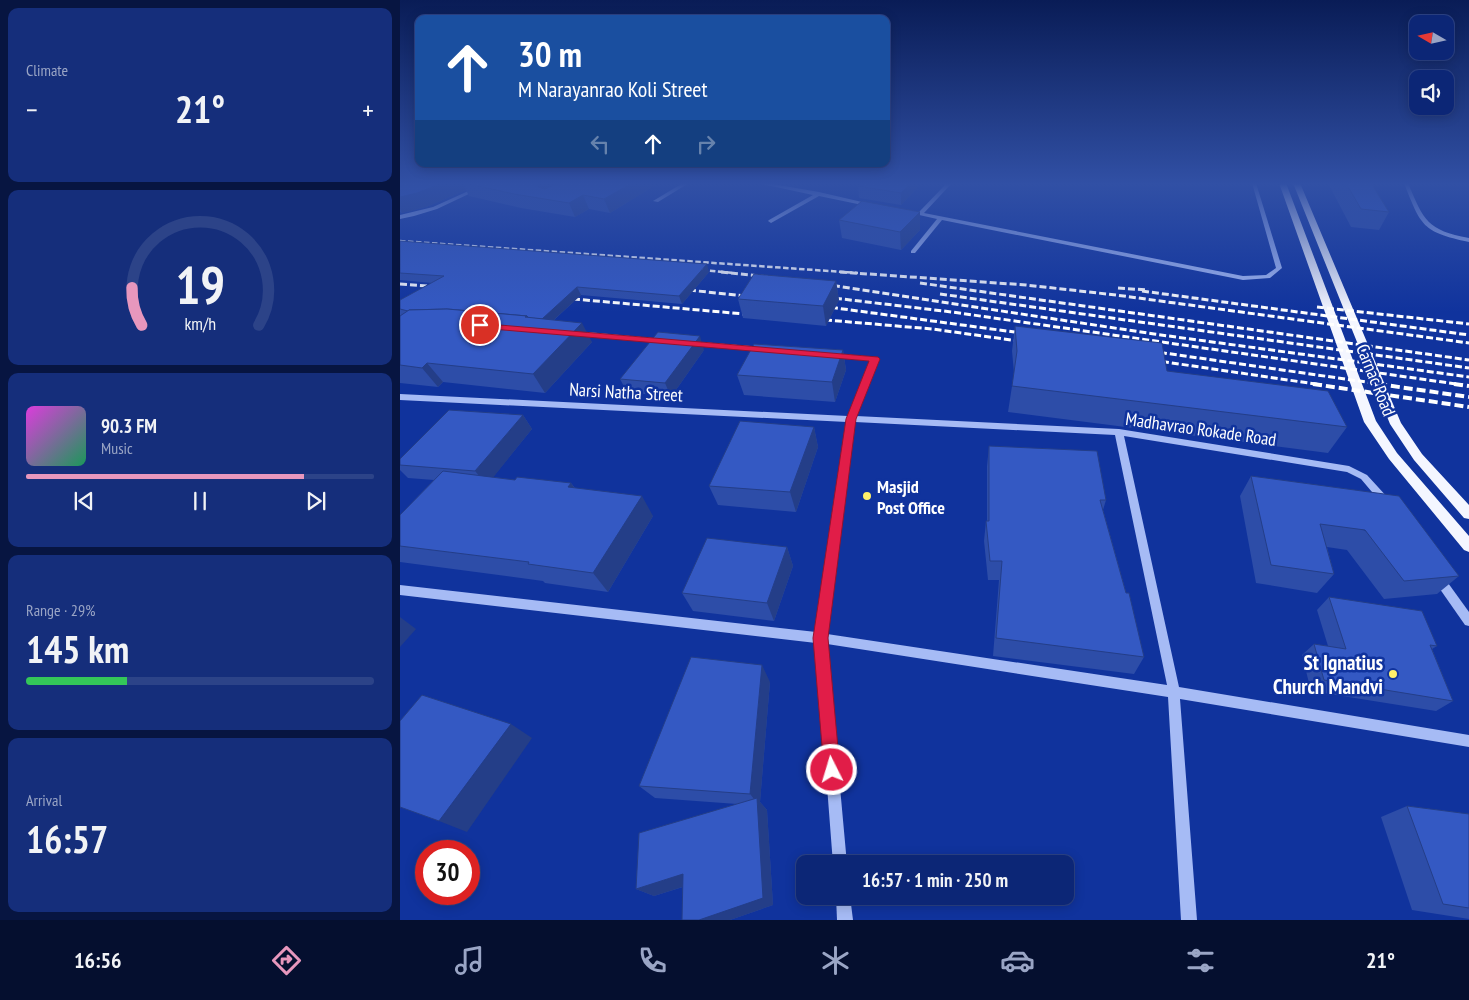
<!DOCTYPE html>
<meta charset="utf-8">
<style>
body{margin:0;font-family:"PT Sans Narrow",sans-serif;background:#152e7b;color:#f1f3f6;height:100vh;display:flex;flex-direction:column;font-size:19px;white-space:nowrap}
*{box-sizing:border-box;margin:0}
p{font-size:16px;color:#9aa5c5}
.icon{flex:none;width:28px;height:28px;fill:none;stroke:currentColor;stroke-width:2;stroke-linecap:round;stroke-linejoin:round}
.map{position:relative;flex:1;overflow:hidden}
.details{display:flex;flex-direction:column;gap:8px;padding:8px;background:#071541;width:400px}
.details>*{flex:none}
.banner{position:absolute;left:15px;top:15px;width:475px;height:152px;border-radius:10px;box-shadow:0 2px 12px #0003,0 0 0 1px #2c4388;background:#1a4fa0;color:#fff;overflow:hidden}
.needle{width:32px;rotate:279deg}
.fabs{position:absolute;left:1009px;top:15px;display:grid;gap:10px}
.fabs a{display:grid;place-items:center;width:45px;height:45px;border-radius:10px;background:#0c2676;box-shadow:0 2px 12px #0003,0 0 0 1px #2c4388;font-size:25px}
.speed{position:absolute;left:15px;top:840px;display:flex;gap:10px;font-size:25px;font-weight:700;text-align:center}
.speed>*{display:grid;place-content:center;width:65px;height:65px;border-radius:50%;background:#0c2676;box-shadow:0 2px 12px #0003,0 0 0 1px #2c4388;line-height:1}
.speed .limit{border:8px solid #d22;background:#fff;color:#111}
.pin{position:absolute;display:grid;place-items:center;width:42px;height:42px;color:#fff;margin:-21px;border:2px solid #fff;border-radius:50%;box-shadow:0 1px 5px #0007}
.me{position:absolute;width:55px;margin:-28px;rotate:355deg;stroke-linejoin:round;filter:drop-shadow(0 0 4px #0008)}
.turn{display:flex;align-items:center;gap:18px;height:105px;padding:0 20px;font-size:22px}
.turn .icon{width:65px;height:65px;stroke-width:2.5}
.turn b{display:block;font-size:35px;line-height:42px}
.lanes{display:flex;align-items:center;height:48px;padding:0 20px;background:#0003;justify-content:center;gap:25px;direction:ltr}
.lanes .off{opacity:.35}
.big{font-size:38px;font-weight:600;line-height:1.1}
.details .card{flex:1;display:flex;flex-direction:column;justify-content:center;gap:8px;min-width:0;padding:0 18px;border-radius:10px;background:#152e7b}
.details .dial{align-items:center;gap:0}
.dial svg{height:130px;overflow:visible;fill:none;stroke:#2c4388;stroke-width:7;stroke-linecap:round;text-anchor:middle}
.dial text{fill:#f1f3f6;stroke:none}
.song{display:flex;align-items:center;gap:15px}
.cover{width:60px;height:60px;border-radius:8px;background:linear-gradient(135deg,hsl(300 70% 55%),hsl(150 70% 35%))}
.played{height:5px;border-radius:2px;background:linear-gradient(90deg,#e797bd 80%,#2c4388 80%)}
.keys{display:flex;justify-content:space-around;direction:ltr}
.heat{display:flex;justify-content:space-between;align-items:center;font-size:28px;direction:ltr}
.charge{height:8px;border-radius:4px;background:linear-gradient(90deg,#34c759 29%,#2c4388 0)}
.trip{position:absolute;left:396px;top:855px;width:278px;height:50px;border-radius:10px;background:#0c2676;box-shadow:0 2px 12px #0003,0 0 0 1px #2c4388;font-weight:600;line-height:50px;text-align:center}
.tabs{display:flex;height:80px;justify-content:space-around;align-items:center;background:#050f2f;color:#9aa5c5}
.tabs .icon{width:35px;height:35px}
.tabs .on{color:#e797bd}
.tabs b{font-size:22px;color:#f1f3f6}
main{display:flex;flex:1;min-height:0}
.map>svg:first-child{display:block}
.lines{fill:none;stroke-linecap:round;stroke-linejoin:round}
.minor{fill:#a6bbf5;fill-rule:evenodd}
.major{fill:#f4f6ff;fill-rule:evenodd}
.rail-far2{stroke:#fff;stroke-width:2.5;stroke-dasharray:5.5 2.5;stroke-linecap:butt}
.rail-far1{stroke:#fff;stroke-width:3;stroke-dasharray:7 3;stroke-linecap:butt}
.rail{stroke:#fff;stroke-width:4;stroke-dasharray:9 4;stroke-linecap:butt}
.wall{fill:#2d4da8}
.shaded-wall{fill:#243e88}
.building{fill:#3459c3;stroke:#243e88}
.route{fill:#e11d48;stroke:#92132f}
.poi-dot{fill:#fff06a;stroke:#10339d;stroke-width:2}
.labels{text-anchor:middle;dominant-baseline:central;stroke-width:5;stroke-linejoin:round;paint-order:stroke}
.street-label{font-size:18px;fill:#fff;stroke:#10339d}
.poi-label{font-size:18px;font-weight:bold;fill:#fff;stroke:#10339d;text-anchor:start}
.near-poi-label{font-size:21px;font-weight:bold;fill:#fff;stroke:#10339d;text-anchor:end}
</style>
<main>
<section class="details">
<div class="card"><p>Climate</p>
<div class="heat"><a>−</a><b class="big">21°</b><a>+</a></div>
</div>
<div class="card dial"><svg viewBox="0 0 100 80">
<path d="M14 69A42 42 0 1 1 86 69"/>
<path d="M14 69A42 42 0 0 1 8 46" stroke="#e797bd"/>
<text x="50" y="56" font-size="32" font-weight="700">19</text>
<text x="50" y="72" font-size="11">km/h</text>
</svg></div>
<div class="card">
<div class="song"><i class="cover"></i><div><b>90.3 FM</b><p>Music</p></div></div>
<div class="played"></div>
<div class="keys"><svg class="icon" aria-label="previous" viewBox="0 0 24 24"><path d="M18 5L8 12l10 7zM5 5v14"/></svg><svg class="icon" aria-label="pause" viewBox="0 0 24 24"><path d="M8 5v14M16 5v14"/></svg><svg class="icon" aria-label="next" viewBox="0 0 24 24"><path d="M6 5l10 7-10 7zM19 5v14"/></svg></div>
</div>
<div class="card"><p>Range · 29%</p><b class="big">145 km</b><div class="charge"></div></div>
<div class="card"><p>Arrival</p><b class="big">16:57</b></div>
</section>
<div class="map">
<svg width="1069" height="920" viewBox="0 0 1069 920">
<rect width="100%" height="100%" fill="#10339d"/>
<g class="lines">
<g class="minor">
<path d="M86 183H92L37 209 14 216 0 219V215L33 207Z"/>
<path d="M283 183H289L258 202 253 201Z"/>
<path d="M357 183H367L419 192 475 205 472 207 419 196 371 223 368 221 369 220 413 195Z"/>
<path d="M547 183H552L524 213 843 276 866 275 876 268 852 183H856L882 268 870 278 843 280 542 220 515 253H511V251L537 219 506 212 509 210 519 212Z"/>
<path d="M1004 183H1008C1024 221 1027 230 1069 238V242C1022 232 1021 226 1004 183Z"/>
<path d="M176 331 263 339 267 341 263 343 174 334 173 333Z"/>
<path d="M288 341 363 347 367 349 363 351 291 345 287 343Z"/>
<path d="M430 353 475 357 479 359 456 416 719 429 949 466 967 475 989 499 991 502 989 505H983L961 479 947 472 724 436 779 687 1069 735V747L780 699 797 920H781L768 697 427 644 447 864H433L416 643 0 595V585L416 632 447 422 0 400V394L448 416 471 361 433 357 429 355ZM455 422 715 435 767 685 427 634Z"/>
<path d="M1039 574 1043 576 1069 612V626L1065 625 1035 582 1034 579 1035 576Z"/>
<path d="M436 896H450L453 920H437Z"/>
</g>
<g class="major">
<path d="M879 183H886L976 421 997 453 1069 536V552L1064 550 989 459 964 422Z"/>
<path d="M893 183H900L1001 423 1022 454 1069 505V519L1064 518 1014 460 990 424Z"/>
</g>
<g class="rail-far2">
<path d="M0 241 458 273"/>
<path d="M294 269 333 273"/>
</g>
<g class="rail-far1">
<path d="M321 272 369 277"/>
<path d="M440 272 626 285 716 295 1069 343"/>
<path d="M520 283 1069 360"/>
<path d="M0 284 39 287"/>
<path d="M423 284 754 334 1069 377"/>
<path d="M718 288 748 290"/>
<path d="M279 289 354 297"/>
<path d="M742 291 1069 335"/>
<path d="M540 294 1069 368"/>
<path d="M425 297 552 312 1063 385"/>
<path d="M163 298 355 315"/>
<path d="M421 306 629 334"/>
<path d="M917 307 1069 324"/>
<path d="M415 319 532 329 626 342"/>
<path d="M750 351 987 385"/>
<path d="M752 360 922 385"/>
</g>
<g class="rail">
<path d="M913 384 1069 407"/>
<path d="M978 384 1069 397"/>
<path d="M1054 384 1069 386"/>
</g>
</g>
<g class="wall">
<path d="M0 183H259L210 213 189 209 175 217 121 208 69 196 66 190 26 207 2 213 0 212Z"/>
<path d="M461 183H518V187L501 205 459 198 458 186Z"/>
<path d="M928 183H971L989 212 979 230 951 227Z"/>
<path d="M520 212V230L501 250 442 238 439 220Z"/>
<path d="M0 241 309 272 282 304 181 295 154 320 192 342 145 393 43 382 38 387 0 383V300L32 283 0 280Z"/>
<path d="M436 281 439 300 426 326 343 318 338 299Z"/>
<path d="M615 326 767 371 947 427 928 453 608 412 614 373 612 351Z"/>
<path d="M304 350 271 397 227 392 220 379Z"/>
<path d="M443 350 446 370 435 402 344 395 337 375Z"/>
<path d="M123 415 132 429 93 477 115 480 171 483 175 488 253 516 208 592 145 583 143 581 0 562V515L34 480 8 478 0 470V459Z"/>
<path d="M414 427 418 447 396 512 318 505 309 486Z"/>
<path d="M589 446 706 500 703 510 744 657 734 674 593 656 599 580H588L584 541 586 521H587V466Z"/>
<path d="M851 476 1059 576 1037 594 984 599 947 550 927 547 934 574 917 593 856 583 840 496Z"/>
<path d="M387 547 393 566 374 621 293 611 282 593Z"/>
<path d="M929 597 1037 646 1032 649 1053 701 1036 711 911 691 902 655 914 644 928 646 917 610Z"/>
<path d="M370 682 360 802 367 810 373 905 330 920H282L283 887 254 896 236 889 337 804 255 798 239 786Z"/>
<path d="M1007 806 1069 814V919L1012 910 981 817Z"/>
</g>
<g class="shaded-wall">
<path d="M42 183H62L66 190 26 207 2 213 0 209V197Z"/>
<path d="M142 183H176L145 198 138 187 139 185Z"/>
<path d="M232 183H259L210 213 204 199Z"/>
<path d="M511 183H518V187L501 205V193Z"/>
<path d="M183 195 189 209 175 217 169 203Z"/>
<path d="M520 212V230L501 250 500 232Z"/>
<path d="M307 264 309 272 282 304 279 296Z"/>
<path d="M436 281 439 300 426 326 423 306Z"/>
<path d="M177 287 181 295 146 327 142 319Z"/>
<path d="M182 323 192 342 145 393 133 374Z"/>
<path d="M300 336 304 350 271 397 265 383Z"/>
<path d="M443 350 446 370 435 402 432 382Z"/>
<path d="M27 363 43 382 38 387 22 368Z"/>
<path d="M123 415 132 429 87 485 75 471Z"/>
<path d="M414 427 418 447 396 512 390 492Z"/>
<path d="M171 483 185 503 168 487Z"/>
<path d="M242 496 253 516 208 592 193 573Z"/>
<path d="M387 547 393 566 374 621 367 603Z"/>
<path d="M0 617 16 629 0 647Z"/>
<path d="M362 665 370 682 360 802 367 810 373 905 330 920H299L358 804 350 794Z"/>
<path d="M111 724 132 738 67 832 39 821Z"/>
<path d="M283 874 298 882 254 896 236 889Z"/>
</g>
<g class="building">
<path d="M0 183H42L17 193 0 197Z"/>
<path d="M65 183H142L139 185 138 187 145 189 158 183H232L204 199 183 195 169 203 114 194Z"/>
<path d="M461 183H511L501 193 458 186Z"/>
<path d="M946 183H971L989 212 961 209Z"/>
<path d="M462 201 520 212 500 232 439 220Z"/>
<path d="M0 241 307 264 279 296 177 287 142 319 129 318 127 316 47 309 9 310 8 311 0 309V300L44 276 0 273Z"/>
<path d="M354 274 436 281 423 306 338 299Z"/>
<path d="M47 309 127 316 125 317 182 323 133 374 27 363 22 368 0 365V316L9 310Z"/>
<path d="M615 326 762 343 767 371 928 391 947 427 612 386 617 351Z"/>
<path d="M258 332 300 336 265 383 220 379Z"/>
<path d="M354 344 443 350 432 382 337 375Z"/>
<path d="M49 410 123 415 75 471 0 465V459Z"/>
<path d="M340 421 414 427 390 492 309 486Z"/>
<path d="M589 446 697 451 706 500H700L726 593H729L744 657 596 638 602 561H590L586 521H589Z"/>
<path d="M43 471 115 480 117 477 171 483 168 487 242 496 193 573 128 564 129 562 0 546V515Z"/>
<path d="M851 476 999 496 1059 576 1004 581 965 530 920 524 934 574 871 565Z"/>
<path d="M307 538 387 547 367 603 282 593Z"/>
<path d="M929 597 1022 611 1037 646 1030 645 1053 701 924 680 914 644 946 649Z"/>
<path d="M291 657 362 665 350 794 239 786Z"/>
<path d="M22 695 111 724 39 821 0 807V721Z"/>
<path d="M357 798 363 898 299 920H282L283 874 236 889 239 833Z"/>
<path d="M1007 806 1069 814V908L1043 904Z"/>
</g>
<linearGradient id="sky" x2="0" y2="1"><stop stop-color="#091c56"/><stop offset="0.59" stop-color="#3150a5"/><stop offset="1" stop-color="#3150a5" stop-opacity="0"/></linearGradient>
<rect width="1069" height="312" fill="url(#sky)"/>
<path class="route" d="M76 323 478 357 480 359 456 419 428 638 440 770 438 775 432 778 426 775 424 770 413 638 446 419 469 361 80 328 76 327Z"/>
<g class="poi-dot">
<circle cx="467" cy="496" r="5"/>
<circle cx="993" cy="674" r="5"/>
</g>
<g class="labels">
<g class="street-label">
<text transform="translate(976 380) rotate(68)">Carnac Road</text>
<text transform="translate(226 392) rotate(3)">Narsi Natha Street</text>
<text transform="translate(801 429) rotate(8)">Madhavrao Rokade Road</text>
</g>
<g class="poi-label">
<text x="477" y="486">Masjid<tspan x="477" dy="21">Post Office</tspan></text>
</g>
<g class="near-poi-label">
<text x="983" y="662">St Ignatius<tspan x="983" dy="24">Church Mandvi</tspan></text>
</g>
</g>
</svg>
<div class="fabs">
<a><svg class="needle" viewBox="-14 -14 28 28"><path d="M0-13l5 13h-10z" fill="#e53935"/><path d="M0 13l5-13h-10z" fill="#9aa5c5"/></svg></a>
<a><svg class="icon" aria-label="sound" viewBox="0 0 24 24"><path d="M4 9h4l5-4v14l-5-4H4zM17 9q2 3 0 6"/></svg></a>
</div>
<div class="speed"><div class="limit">30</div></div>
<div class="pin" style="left:80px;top:325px;background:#d93025"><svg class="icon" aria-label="arrive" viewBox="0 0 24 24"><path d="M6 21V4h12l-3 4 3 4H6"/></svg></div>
<svg class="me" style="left:432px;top:770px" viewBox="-20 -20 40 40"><circle r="17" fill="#e11d48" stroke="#fff" stroke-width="3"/><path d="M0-11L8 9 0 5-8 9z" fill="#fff"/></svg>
<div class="trip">16:57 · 1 min · 250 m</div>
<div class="banner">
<div class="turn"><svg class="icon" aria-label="ahead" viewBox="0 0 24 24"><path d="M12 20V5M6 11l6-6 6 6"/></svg><div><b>30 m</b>M Narayanrao Koli Street</div></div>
<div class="lanes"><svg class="icon off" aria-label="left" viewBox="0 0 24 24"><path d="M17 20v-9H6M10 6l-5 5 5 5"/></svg><svg class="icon" aria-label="ahead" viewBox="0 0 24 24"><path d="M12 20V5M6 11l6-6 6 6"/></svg><svg class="icon off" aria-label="right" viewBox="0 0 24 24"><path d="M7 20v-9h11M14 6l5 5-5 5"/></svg></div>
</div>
</div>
</main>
<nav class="tabs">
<b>16:56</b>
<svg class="icon on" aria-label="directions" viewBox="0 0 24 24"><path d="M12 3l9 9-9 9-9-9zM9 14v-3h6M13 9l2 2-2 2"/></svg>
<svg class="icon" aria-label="music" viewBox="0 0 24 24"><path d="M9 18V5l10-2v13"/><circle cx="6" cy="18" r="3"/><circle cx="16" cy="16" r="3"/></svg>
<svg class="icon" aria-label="phone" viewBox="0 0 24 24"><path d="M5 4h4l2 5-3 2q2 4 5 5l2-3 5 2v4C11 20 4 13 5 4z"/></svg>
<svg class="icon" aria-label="climate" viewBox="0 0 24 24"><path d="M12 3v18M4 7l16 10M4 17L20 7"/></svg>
<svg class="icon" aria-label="car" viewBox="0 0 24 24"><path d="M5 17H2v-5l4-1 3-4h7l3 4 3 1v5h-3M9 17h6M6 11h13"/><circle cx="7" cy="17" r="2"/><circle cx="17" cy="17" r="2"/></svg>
<svg class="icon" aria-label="filters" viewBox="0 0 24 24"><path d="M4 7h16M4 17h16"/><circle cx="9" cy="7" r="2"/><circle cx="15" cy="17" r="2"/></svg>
<b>21°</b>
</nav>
